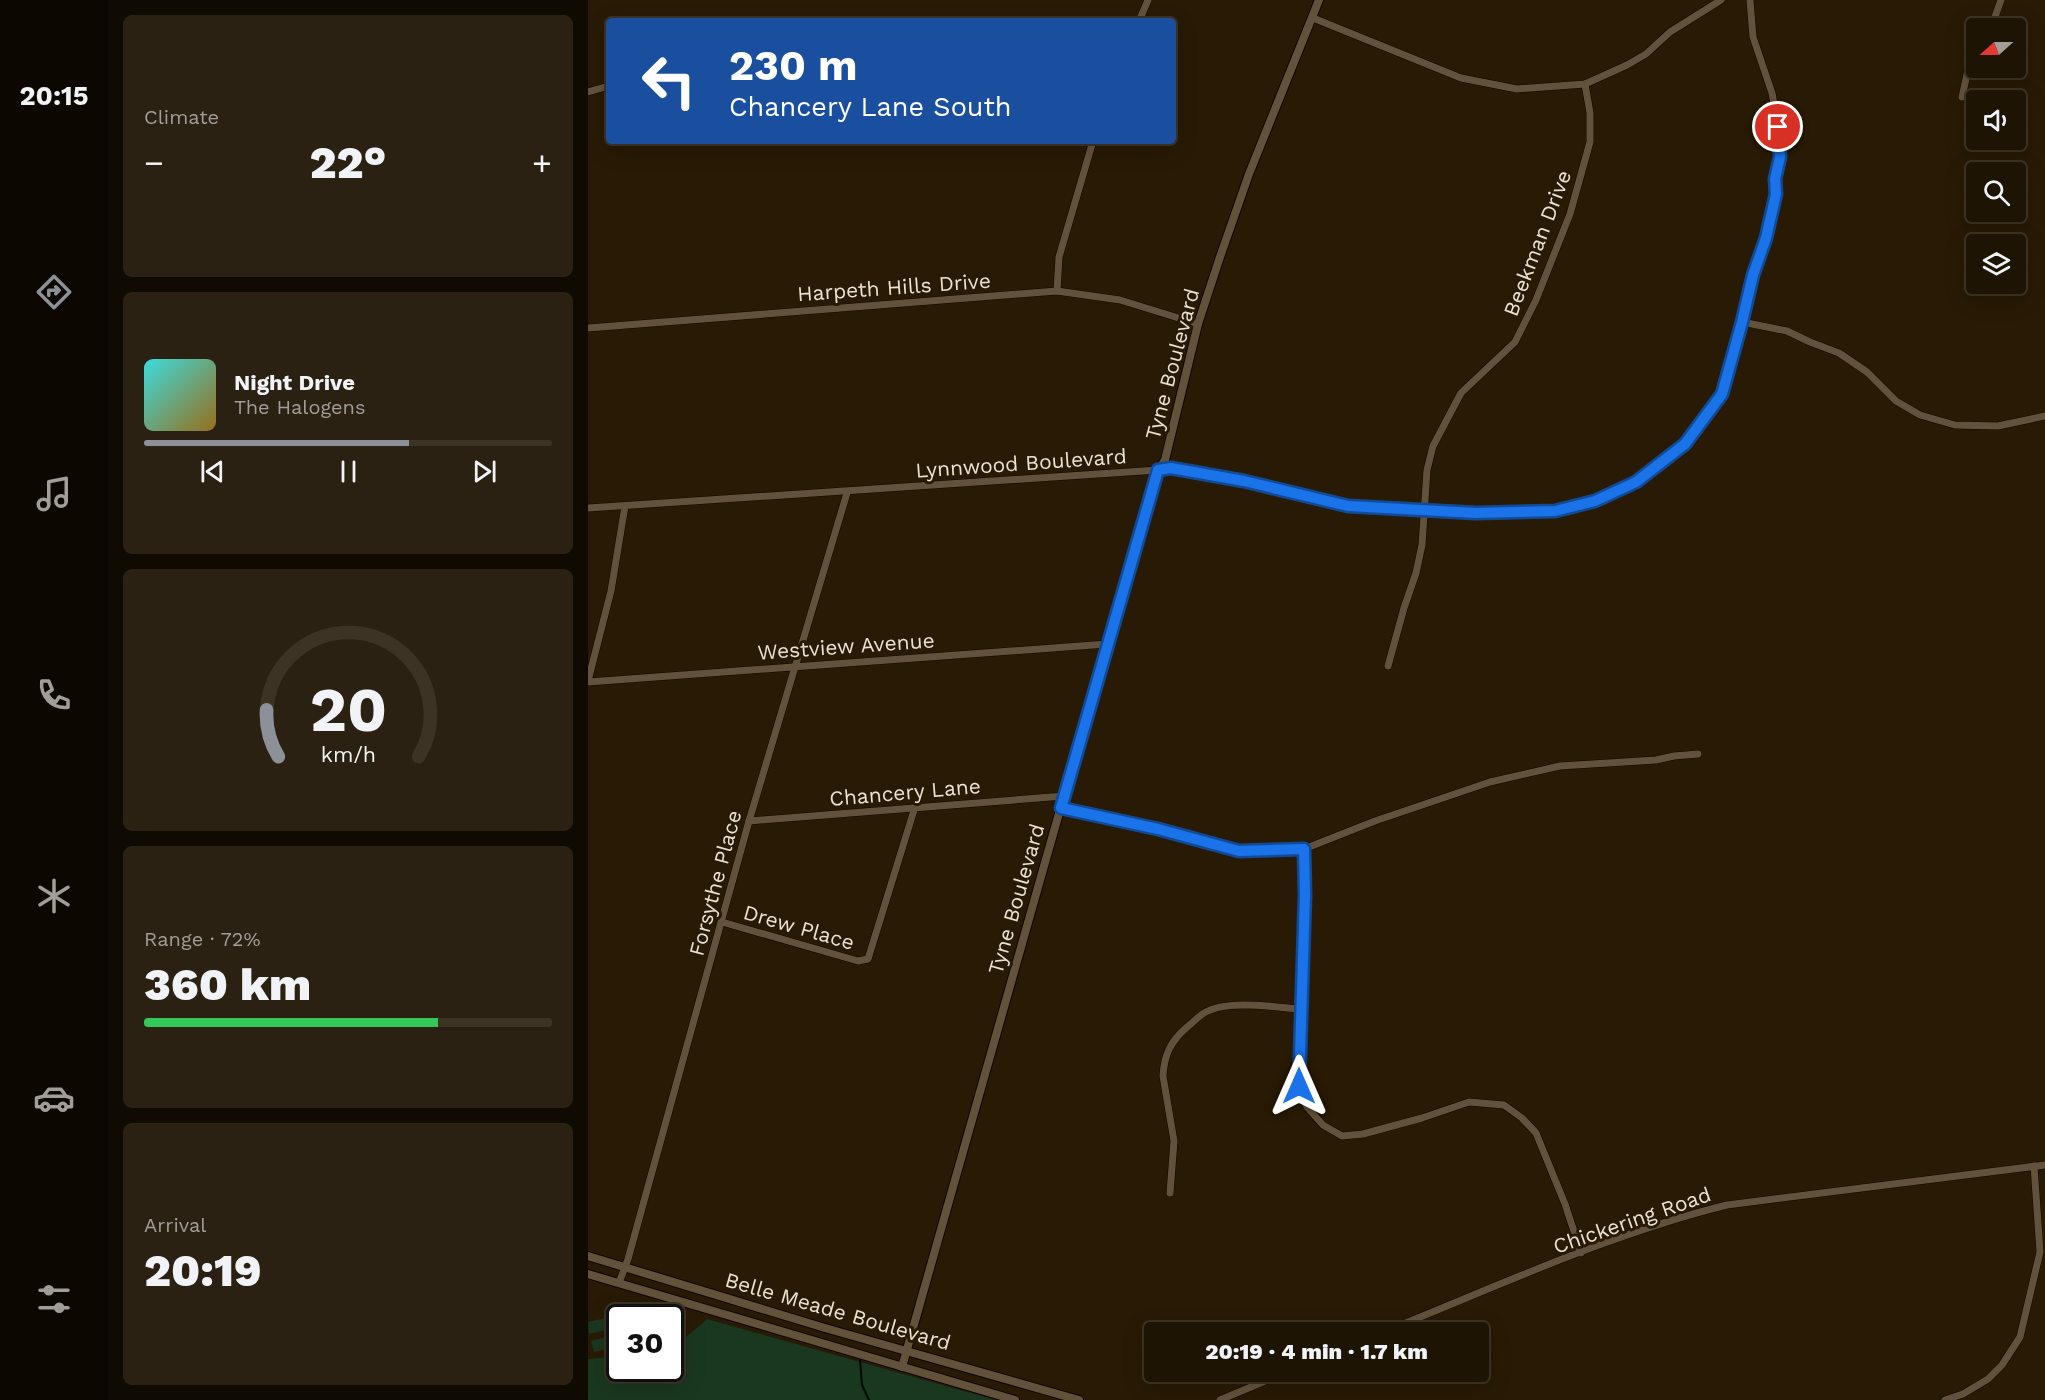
<!DOCTYPE html>
<meta charset="utf-8">
<style>
body{margin:0;font-family:"Work Sans",sans-serif;background:#2b2112;color:#f1f3f6;height:100vh;display:flex;flex-direction:column;font-size:22px;white-space:nowrap}
*{box-sizing:border-box;margin:0}
p{font-size:20px;color:#a19e9a}
.icon{flex:none;width:33px;height:33px;fill:none;stroke:currentColor;stroke-width:2;stroke-linecap:round;stroke-linejoin:round}
.map{position:relative;flex:1;overflow:hidden}
.panel{display:flex;flex-direction:column;gap:15px;padding:15px;background:#100b02;width:480px}
.panel>*{flex:none}
.top-card{position:absolute;left:18px;top:18px;width:570px;height:126px;border-radius:6px;box-shadow:0 6px 24px #0002,0 0 0 2px #3c3325;background:#1a4fa0;color:#fff;overflow:hidden}
.needle{width:39px;rotate:249deg}
.tools{position:absolute;left:1378px;top:18px;display:grid;gap:12px}
.tools a{display:grid;place-items:center;width:60px;height:60px;border-radius:6px;background:#1e1403;box-shadow:0 6px 24px #0002,0 0 0 2px #3c3325;font-size:30px}
.speed{position:absolute;left:18px;top:1304px;display:flex;gap:12px;font-size:30px;font-weight:700;text-align:center}
.speed>*{display:grid;place-content:center;width:78px;height:78px;border-radius:50%;background:#1e1403;box-shadow:0 6px 24px #0002,0 0 0 2px #3c3325;line-height:1}
.speed .limit{border:3px solid #111;border-radius:9px;background:#fff;color:#111}
.pin{position:absolute;display:grid;place-items:center;width:51px;height:51px;color:#fff;margin:-26px;border:3px solid #fff;border-radius:50%;box-shadow:0 2px 6px #0007}
.me{position:absolute;width:66px;margin:-33px;rotate:0deg;stroke-linejoin:round;filter:drop-shadow(0 0 4px #0008)}
.turn{display:flex;align-items:center;gap:21px;height:126px;padding:0 24px;font-size:27px}
.turn .icon{width:78px;height:78px;stroke-width:2.5}
.turn b{display:block;font-size:42px;line-height:51px}
.big{font-size:45px;font-weight:800;line-height:1.1}
.panel .tile{flex:1;display:flex;flex-direction:column;justify-content:center;gap:9px;min-width:0;padding:0 21px;border-radius:9px;background:#2b2112}
.panel .dial{align-items:center;gap:0}
.dial svg{height:156px;overflow:visible;fill:none;stroke:#3c3325;stroke-width:7;stroke-linecap:round;text-anchor:middle}
.dial text{fill:#f1f3f6;stroke:none}
.song{display:flex;align-items:center;gap:18px}
.cover{width:72px;height:72px;border-radius:9px;background:linear-gradient(135deg,hsl(180 70% 55%),hsl(40 70% 35%))}
.played{height:6px;border-radius:3px;background:linear-gradient(90deg,#8c9099 65%,#3c3325 65%)}
.keys{display:flex;justify-content:space-around;direction:ltr}
.heat{display:flex;justify-content:space-between;align-items:center;font-size:33px;direction:ltr}
.charge{height:9px;border-radius:4px;background:linear-gradient(90deg,#34c759 72%,#3c3325 0)}
.trip{position:absolute;left:556px;top:1322px;width:345px;height:60px;border-radius:6px;background:#1e1403;box-shadow:0 6px 24px #0002,0 0 0 2px #3c3325;font-weight:800;line-height:60px;text-align:center}
main{display:flex;flex:1;min-height:0}
.menu{display:flex;flex-direction:column;width:108px;justify-content:space-around;align-items:center;background:#0c0801;color:#a19e9a}
.menu .icon{width:42px;height:42px}
.menu .selected{color:#8c9099}
.menu b{font-size:27px;color:#f1f3f6}
.map>svg:first-child{display:block}
.green{fill:#1a371f}
.lines{fill:none;stroke-linecap:round;stroke-linejoin:round}
.stream{stroke:#000809;stroke-width:2}
.minor-casing{stroke:#100500;stroke-width:8}
.tertiary-casing{stroke:#100500;stroke-width:10}
.minor{stroke:#63523b;stroke-width:7}
.tertiary{stroke:#63523b;stroke-width:8}
.route-casing{stroke:#114b97;stroke-width:15}
.route{stroke:#1a73e8;stroke-width:10}
.labels{text-anchor:middle;dominant-baseline:central;stroke-width:6;stroke-linejoin:round;paint-order:stroke}
.street-label{font-size:21px;fill:#ebe1d4;stroke:#281a04}
</style>
<main>
<nav class="menu">
<b>20:15</b>
<svg class="icon selected" aria-label="directions" viewBox="0 0 24 24"><path d="M12 3l9 9-9 9-9-9zM9 14v-3h6M13 9l2 2-2 2"/></svg>
<svg class="icon" aria-label="music" viewBox="0 0 24 24"><path d="M9 18V5l10-2v13"/><circle cx="6" cy="18" r="3"/><circle cx="16" cy="16" r="3"/></svg>
<svg class="icon" aria-label="phone" viewBox="0 0 24 24"><path d="M5 4h4l2 5-3 2q2 4 5 5l2-3 5 2v4C11 20 4 13 5 4z"/></svg>
<svg class="icon" aria-label="climate" viewBox="0 0 24 24"><path d="M12 3v18M4 7l16 10M4 17L20 7"/></svg>
<svg class="icon" aria-label="car" viewBox="0 0 24 24"><path d="M5 17H2v-5l4-1 3-4h7l3 4 3 1v5h-3M9 17h6M6 11h13"/><circle cx="7" cy="17" r="2"/><circle cx="17" cy="17" r="2"/></svg>
<svg class="icon" aria-label="filters" viewBox="0 0 24 24"><path d="M4 7h16M4 17h16"/><circle cx="9" cy="7" r="2"/><circle cx="15" cy="17" r="2"/></svg>
</nav>
<section class="panel">
<div class="tile"><p>Climate</p>
<div class="heat"><a>−</a><b class="big">22°</b><a>+</a></div>
</div>
<div class="tile">
<div class="song"><i class="cover"></i><div><b>Night Drive</b><p>The Halogens</p></div></div>
<div class="played"></div>
<div class="keys"><svg class="icon" aria-label="previous" viewBox="0 0 24 24"><path d="M18 5L8 12l10 7zM5 5v14"/></svg><svg class="icon" aria-label="pause" viewBox="0 0 24 24"><path d="M8 5v14M16 5v14"/></svg><svg class="icon" aria-label="next" viewBox="0 0 24 24"><path d="M6 5l10 7-10 7zM19 5v14"/></svg></div>
</div>
<div class="tile dial"><svg viewBox="0 0 100 80">
<path d="M14 69A42 42 0 1 1 86 69"/>
<path d="M14 69A42 42 0 0 1 8 45" stroke="#8c9099"/>
<text x="50" y="56" font-size="32" font-weight="700">20</text>
<text x="50" y="72" font-size="11">km/h</text>
</svg></div>
<div class="tile"><p>Range · 72%</p><b class="big">360 km</b><div class="charge"></div></div>
<div class="tile"><p>Arrival</p><b class="big">20:19</b></div>
</section>
<div class="map">
<svg width="1457" height="1400" viewBox="0 0 1457 1400">
<rect width="100%" height="100%" fill="#281a04"/>
<g class="green">
<path d="M22 1317 25 1328 1 1334 0 1322Z"/>
<path d="M119 1319 408 1400H0V1359L31 1356 32 1368H82L83 1350Z"/>
<path d="M27 1335 30 1346 6 1352 3 1341Z"/>
</g>
<g class="lines">
<path class="stream" d="M272 1360 274 1385 281 1400"/>
<g class="minor-casing">
<g id="minor">
<path d="M725 18 873 78 929 89 997 84 1039 65 1058 54 1082 32 1133 0"/>
<path d="M551 21 560 0"/>
<path d="M1403 28 1413 0"/>
<path d="M0 92 21 86"/>
<path d="M1374 97 1381 65 1389 52"/>
<path d="M469 291 471 257 505 141"/>
<path d="M1154 322 1199 331 1222 342 1251 353 1279 372 1308 401 1332 415 1367 425 1410 426 1457 416"/>
<path d="M0 328 469 291 532 300 610 324"/>
<path d="M0 508 570 470 583 468 656 481 760 506 838 511 910 514 967 511 1007 501 1048 482 1080 459 1097 444 1133 394 1154 322 1165 275 1177 241 1188 194 1187 179 1192 157 1190 127 1184 93 1165 37 1162 0"/>
<path d="M800 666 816 608 828 573 834 545 839 470 845 446 873 393 927 342 948 300 982 214 1002 142V113L997 84"/>
<path d="M0 681 23 591 37 506"/>
<path d="M0 682 519 644"/>
<path d="M473 808 570 829 651 851 716 849 787 821 902 782 972 766 1068 760 1086 756 1110 754"/>
<path d="M161 821 476 796"/>
<path d="M716 849V895L711 1086 719 1107 735 1125 754 1136 775 1134 834 1118 881 1102 916 1105 934 1118 948 1133 977 1204 993 1253"/>
<path d="M134 922 270 961 280 959 327 807"/>
<path d="M582 1193 586 1141 575 1076C576 1055 583 1041 598 1028 604 1023 610 1017 616 1013 639 999 686 1007 712 1009"/>
<path d="M31 1283 40 1259 161 821 259 493"/>
<path d="M795 1332C908 1287 1021 1234 1139 1205L1457 1165"/>
<path d="M632 1400 701 1371"/>
<path d="M1357 1400 1375 1394 1400 1379 1414 1365 1432 1337 1452 1252 1446 1166"/>
</g>
</g>
<g class="tertiary-casing">
<g id="tertiary">
<path d="M0 1256 237 1328 491 1400"/>
<path d="M0 1274 427 1400"/>
<path d="M314 1367 519 644 570 470 577 460 610 324 632 257 661 174 731 0"/>
</g>
</g>
<use href="#minor" class="minor"/>
<use href="#tertiary" class="tertiary"/>
</g>
<g class="lines">
<g class="route-casing">
<path id="route" d="M711 1086 717 895 716 849 651 851 570 829 473 808 570 470 583 468 656 481 760 506 888 513 967 511 1007 501 1048 482 1097 444 1134 394 1154 322 1165 275 1178 238 1188 194 1187 179 1192 157 1190 127"/>
</g>
<use href="#route" class="route"/>
</g>
<g class="labels">
<g class="street-label">
<text transform="translate(949 243) rotate(-69)">Beekman Drive</text>
<text transform="translate(306 287) rotate(-4)">Harpeth Hills Drive</text>
<text transform="translate(584 364) rotate(-75)">Tyne Boulevard</text>
<text transform="translate(433 463) rotate(-4)">Lynnwood Boulevard</text>
<text transform="translate(258 646) rotate(-4)">Westview Avenue</text>
<text transform="translate(317 792) rotate(-5)">Chancery Lane</text>
<text transform="translate(127 883) rotate(-75)">Forsythe Place</text>
<text transform="translate(428 899) rotate(-74)">Tyne Boulevard</text>
<text transform="translate(211 927) rotate(16)">Drew Place</text>
<text transform="translate(1044 1220) rotate(-19)">Chickering Road</text>
<text transform="translate(250 1311) rotate(16)">Belle Meade Boulevard</text>
</g>
</g>
</svg>
<div class="tools">
<a><svg class="needle" viewBox="-14 -14 28 28"><path d="M0-13l5 13h-10z" fill="#e53935"/><path d="M0 13l5-13h-10z" fill="#a19e9a"/></svg></a>
<a><svg class="icon" aria-label="sound" viewBox="0 0 24 24"><path d="M4 9h4l5-4v14l-5-4H4zM17 9q2 3 0 6"/></svg></a>
<a><svg class="icon" aria-label="search" viewBox="0 0 24 24"><circle cx="10" cy="10" r="6"/><path d="M15 15l6 6"/></svg></a>
<a><svg class="icon" aria-label="layers" viewBox="0 0 24 24"><path d="M12 4l9 5-9 5-9-5zM3 14l9 5 9-5"/></svg></a>
</div>
<div class="speed"><div class="limit">30</div></div>
<div class="pin" style="left:1190px;top:127px;background:#d93025"><svg class="icon" aria-label="arrive" viewBox="0 0 24 24"><path d="M6 21V4h12l-3 4 3 4H6"/></svg></div>
<svg class="me" style="left:711px;top:1086px" viewBox="-20 -20 40 40"><path d="M0-17L14 15 0 8-14 15z" fill="#1a73e8" stroke="#fff" stroke-width="4"/></svg>
<div class="trip">20:19 · 4 min · 1.7 km</div>
<div class="top-card">
<div class="turn"><svg class="icon" aria-label="left" viewBox="0 0 24 24"><path d="M17 20v-9H6M10 6l-5 5 5 5"/></svg><div><b>230 m</b>Chancery Lane South</div></div>
</div>
</div>
</main>
